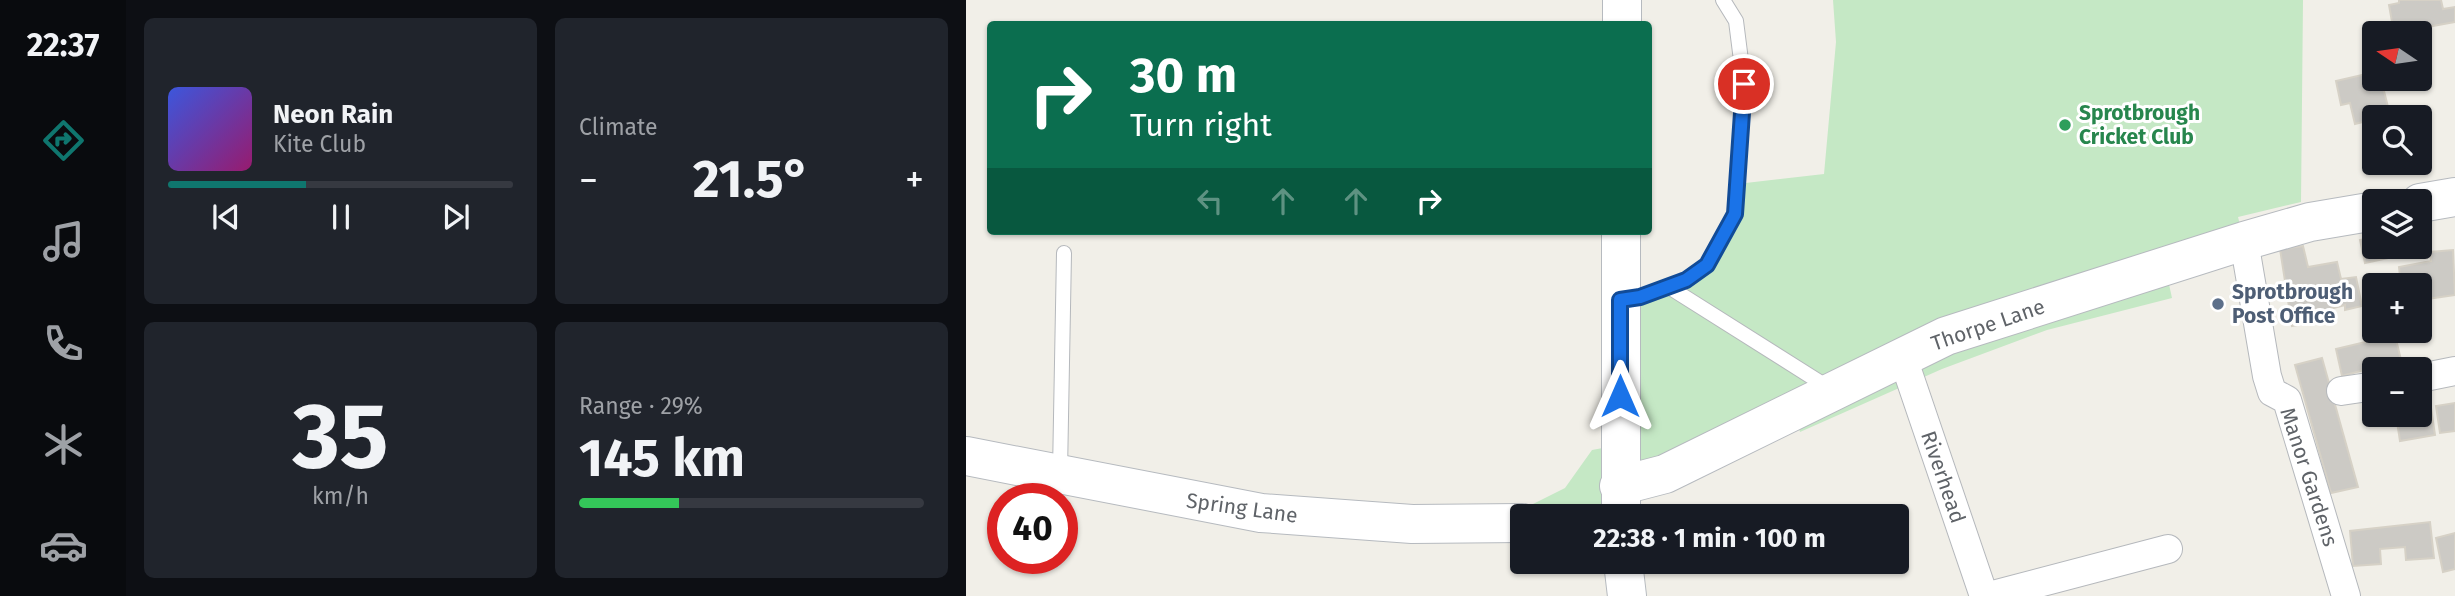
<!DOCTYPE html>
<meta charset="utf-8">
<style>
body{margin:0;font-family:"Fira Sans",sans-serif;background:#20242c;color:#f1f3f6;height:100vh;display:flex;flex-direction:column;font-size:26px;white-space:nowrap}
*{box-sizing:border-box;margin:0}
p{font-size:23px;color:#9ea1a6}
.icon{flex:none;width:38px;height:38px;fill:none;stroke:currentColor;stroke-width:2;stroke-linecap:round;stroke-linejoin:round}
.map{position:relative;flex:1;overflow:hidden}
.sheet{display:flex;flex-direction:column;gap:18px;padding:18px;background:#0d0f14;width:840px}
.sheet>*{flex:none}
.banner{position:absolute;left:21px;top:21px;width:665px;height:214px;border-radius:7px;box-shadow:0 2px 5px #0004;background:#0b6e4f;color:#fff;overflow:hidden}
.needle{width:46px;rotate:283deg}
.controls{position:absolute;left:1396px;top:21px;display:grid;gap:14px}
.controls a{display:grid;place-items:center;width:70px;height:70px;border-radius:7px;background:#171b24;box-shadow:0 2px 5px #0004;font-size:35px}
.speed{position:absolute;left:21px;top:483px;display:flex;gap:14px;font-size:35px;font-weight:700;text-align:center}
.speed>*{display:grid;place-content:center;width:91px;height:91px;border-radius:50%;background:#171b24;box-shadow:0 2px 5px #0004;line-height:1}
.speed .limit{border:10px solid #d22;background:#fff;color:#111}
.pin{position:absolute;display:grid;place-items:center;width:60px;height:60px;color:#fff;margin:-30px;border:4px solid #fff;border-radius:50%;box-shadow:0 2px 7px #0007}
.me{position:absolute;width:77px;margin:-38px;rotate:0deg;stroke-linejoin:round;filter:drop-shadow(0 0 5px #0008)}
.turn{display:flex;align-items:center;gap:24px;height:147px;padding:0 28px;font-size:32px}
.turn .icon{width:91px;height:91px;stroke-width:2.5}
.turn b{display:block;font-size:49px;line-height:60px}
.lanes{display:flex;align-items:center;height:66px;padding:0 28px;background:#0003;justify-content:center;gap:35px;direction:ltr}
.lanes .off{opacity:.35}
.big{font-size:52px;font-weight:700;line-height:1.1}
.sheet .tile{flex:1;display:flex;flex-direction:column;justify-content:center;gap:10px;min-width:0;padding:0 24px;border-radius:10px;background:#20242c}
.sheet .dial{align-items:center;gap:0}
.dial b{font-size:91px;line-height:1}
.song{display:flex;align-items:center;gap:21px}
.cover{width:84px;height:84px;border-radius:10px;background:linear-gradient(135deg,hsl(230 70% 55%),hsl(320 70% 35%))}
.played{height:7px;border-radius:4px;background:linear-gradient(90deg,#0f766e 40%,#363941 40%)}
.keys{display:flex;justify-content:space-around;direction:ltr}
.heat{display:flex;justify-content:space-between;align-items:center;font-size:38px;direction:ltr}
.charge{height:10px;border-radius:5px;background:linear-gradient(90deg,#34c759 29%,#363941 0)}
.sheet .tiles{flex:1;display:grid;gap:18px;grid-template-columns:repeat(2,1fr)}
.trip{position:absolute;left:544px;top:504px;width:399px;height:70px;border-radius:7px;background:#171b24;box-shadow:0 2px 5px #0004;font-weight:700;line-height:70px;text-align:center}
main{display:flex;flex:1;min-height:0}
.dock{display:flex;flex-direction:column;width:126px;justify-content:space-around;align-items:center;background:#090b0e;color:#9ea1a6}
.dock .icon{width:49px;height:49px}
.dock .active{color:#0f766e}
.dock b{font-size:32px;color:#f1f3f6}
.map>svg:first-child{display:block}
.green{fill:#c5e8c5}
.building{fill:#cccac5;stroke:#d6d1c6;stroke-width:2}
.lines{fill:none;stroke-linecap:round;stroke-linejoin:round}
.lane-casing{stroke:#b5b8bc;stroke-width:16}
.street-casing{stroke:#b5b8bc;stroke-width:30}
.secondary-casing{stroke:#b6babf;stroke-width:40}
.lane{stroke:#fff;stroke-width:14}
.street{stroke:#fff;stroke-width:28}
.secondary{stroke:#fff;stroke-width:38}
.route-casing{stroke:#114b97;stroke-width:18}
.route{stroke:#1a73e8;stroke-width:12}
.leisure-dot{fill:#2e9e5b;stroke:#fff;stroke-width:2.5}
.service-dot{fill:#5c6f8a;stroke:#fff;stroke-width:2.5}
.labels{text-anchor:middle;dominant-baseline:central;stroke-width:6;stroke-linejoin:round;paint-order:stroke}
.leisure-label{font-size:21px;font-weight:bold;fill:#27864d;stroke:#fff;text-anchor:start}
.service-label{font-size:21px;font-weight:bold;fill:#4e5e75;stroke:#fff;text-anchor:start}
.street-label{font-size:21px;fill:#5f6368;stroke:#fff}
</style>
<main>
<nav class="dock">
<b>22:37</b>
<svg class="icon active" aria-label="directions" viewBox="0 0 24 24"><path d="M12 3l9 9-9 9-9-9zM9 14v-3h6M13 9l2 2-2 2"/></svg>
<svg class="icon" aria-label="music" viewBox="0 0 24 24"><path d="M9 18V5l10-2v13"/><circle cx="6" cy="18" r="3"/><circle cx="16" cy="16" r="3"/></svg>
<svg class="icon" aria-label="phone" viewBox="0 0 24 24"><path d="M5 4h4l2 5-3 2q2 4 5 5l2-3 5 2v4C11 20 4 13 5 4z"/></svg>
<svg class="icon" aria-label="climate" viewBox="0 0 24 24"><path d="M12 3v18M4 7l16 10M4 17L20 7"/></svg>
<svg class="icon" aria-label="car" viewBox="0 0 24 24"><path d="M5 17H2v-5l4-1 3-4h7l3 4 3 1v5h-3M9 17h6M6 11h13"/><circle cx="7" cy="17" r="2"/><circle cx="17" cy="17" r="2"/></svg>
</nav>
<section class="sheet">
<div class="tiles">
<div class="tile">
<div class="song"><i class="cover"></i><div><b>Neon Rain</b><p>Kite Club</p></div></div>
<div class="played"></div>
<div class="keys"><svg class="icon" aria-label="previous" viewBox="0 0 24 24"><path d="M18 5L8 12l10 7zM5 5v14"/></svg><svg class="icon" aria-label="pause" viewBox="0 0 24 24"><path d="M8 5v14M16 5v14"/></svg><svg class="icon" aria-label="next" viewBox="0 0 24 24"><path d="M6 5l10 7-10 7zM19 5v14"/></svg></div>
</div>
<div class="tile"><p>Climate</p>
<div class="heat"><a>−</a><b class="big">21.5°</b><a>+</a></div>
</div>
<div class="tile dial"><b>35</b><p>km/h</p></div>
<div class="tile"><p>Range · 29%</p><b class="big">145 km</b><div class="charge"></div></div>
</div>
</section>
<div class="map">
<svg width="1489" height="596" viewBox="0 0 1489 596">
<rect width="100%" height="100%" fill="#f1efe8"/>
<path class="green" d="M867 0H1337L1335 202 1272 217 1278 241 1199 266 1206 298 1081 330 976 369 834 432 828 411 699 474 655 516H558L559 508 599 488 626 450 653 445 655 300 741 265 769 214 771 184 858 174 870 42Z"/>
<g class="building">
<path d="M1433 0H1475L1477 9 1489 7V22L1428 33 1423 5 1433 3Z"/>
<path d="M1409 72V79H1415L1424 115 1389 124 1384 103 1375 105 1370 81Z"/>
<path d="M1409 237V247H1425L1427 257 1399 263 1394 240Z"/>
<path d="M1337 246 1342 267 1371 262 1375 279 1390 277 1396 306 1379 310V305L1345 314 1347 322 1326 326 1314 249Z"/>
<path d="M1487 250 1489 295 1454 300V285H1435L1433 267 1465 261 1464 252Z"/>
<path d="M1429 335 1435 360 1376 376 1370 349Z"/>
<path d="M1356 358 1392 487 1365 493 1329 365Z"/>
<path d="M1489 403V431L1474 433 1470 406Z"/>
<path d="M1465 408 1469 435 1434 441 1430 415H1454V409Z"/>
<path d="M1464 522 1468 558 1440 560 1439 547 1414 549 1415 564 1387 566 1384 531Z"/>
<path d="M1489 533V569L1477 572 1470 538Z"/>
</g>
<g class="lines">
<g class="lane-casing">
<g id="lane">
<path d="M703 287 863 388"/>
<path d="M656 299 674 297 720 280 741 265 769 214 778 84 770 21 757 0"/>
<path d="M94 472 98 253"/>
</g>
</g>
<g class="street-casing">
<g id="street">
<path d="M1278 241 1301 376 1306 392 1321 400 1380 596"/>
<path d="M937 358 1018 596"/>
<path d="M1454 378 1489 371"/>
<path d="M1375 391 1409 386"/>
<path d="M1023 596 1202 549"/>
</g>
</g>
<g class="secondary-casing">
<g id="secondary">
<path d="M656 24V0"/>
<path d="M1454 203 1489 197"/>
<path d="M0 456 295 513 446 524 556 523"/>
<path d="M653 486 699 474 980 336 1278 241 1344 222 1409 211"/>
<path d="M655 516V231"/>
<path d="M657 562 661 596"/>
</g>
</g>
<use href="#lane" class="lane"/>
<use href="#street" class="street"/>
<use href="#secondary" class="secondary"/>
</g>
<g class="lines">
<g class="route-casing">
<path id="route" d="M654 396V300L674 297 720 280 741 265 769 214 778 84"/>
</g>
<use href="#route" class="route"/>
</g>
<circle class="leisure-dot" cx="1099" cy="125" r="7"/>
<circle class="service-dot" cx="1252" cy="304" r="7"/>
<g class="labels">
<g class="leisure-label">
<text x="1113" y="113">Sprotbrough<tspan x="1113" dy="24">Cricket Club</tspan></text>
</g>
<g class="service-label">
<text x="1266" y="292">Sprotbrough<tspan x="1266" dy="24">Post Office</tspan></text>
</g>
<g class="street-label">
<text transform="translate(1022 325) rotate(-19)">Thorpe Lane</text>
<text transform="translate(977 477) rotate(71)">Riverhead</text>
<text transform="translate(1343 477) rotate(72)">Manor Gardens</text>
<text transform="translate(276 508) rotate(8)">Spring Lane</text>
</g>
</g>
</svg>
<div class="controls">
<a><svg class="needle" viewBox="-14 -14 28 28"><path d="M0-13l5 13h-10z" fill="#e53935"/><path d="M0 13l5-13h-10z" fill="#9ea1a6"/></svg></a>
<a><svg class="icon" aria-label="search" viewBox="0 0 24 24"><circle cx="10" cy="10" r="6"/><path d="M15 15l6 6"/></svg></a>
<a><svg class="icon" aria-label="layers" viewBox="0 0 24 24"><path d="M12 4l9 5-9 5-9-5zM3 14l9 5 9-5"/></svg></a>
<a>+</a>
<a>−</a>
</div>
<div class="speed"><div class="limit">40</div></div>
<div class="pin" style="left:778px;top:84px;background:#d93025"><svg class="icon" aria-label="arrive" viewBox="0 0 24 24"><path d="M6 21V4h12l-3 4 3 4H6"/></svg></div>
<svg class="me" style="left:654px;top:396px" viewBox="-20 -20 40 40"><path d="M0-17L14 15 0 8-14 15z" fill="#1a73e8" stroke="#fff" stroke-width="4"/></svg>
<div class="trip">22:38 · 1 min · 100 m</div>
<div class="banner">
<div class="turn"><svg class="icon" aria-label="right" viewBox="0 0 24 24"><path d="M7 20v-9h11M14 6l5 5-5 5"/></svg><div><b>30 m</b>Turn right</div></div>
<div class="lanes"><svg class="icon off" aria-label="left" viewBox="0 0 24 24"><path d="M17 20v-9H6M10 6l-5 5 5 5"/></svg><svg class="icon off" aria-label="ahead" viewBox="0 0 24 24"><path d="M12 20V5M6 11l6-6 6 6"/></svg><svg class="icon off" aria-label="ahead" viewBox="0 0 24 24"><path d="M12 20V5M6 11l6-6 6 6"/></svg><svg class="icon" aria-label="right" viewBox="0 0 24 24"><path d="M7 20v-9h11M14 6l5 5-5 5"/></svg></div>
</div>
</div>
</main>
